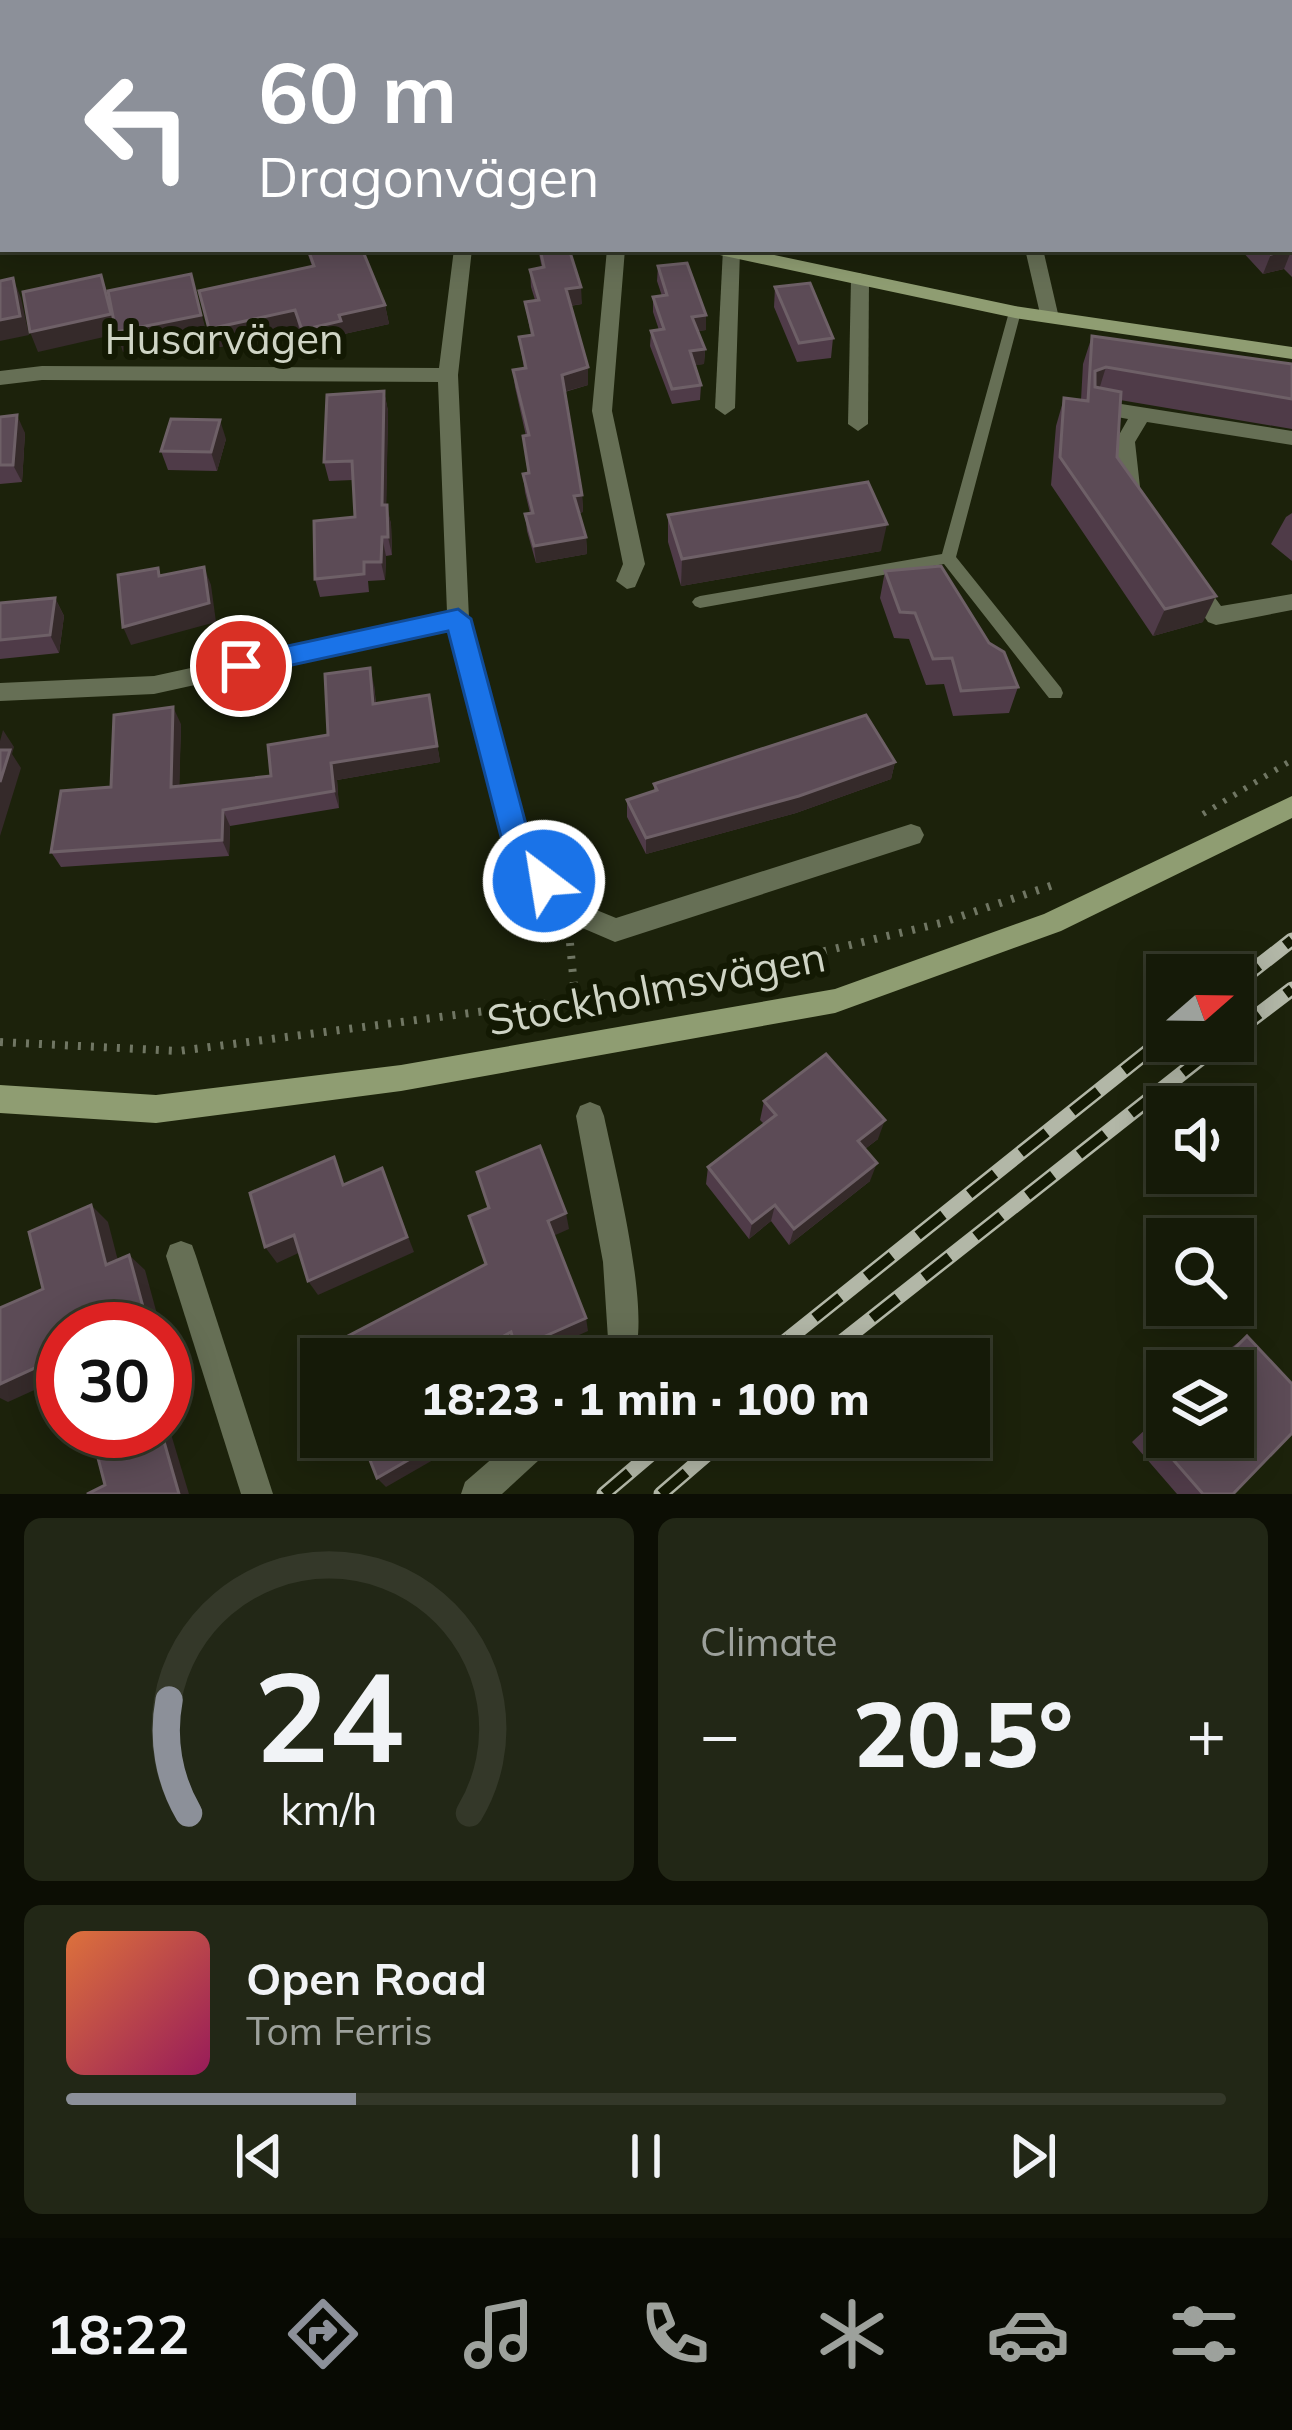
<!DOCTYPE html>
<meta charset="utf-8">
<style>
body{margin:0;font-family:Mulish,sans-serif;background:#222716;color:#f1f3f6;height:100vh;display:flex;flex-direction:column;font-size:45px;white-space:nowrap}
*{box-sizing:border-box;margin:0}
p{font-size:39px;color:#9da19c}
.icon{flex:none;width:66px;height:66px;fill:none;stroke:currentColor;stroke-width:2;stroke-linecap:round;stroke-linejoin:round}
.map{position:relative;height:1494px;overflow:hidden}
.panel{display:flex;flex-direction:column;gap:24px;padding:24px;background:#0c0e04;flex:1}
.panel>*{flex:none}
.top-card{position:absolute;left:0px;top:0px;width:1293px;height:252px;box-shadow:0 6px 30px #0003,0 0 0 3px #343829;background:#8c9099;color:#fff;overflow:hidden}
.needle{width:78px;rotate:70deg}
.buttons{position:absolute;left:1146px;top:954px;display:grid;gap:24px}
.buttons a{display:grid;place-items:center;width:108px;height:108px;border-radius:0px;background:#151a08;box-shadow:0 6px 30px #0003,0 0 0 3px #343829;font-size:60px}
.speed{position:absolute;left:36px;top:1302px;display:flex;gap:24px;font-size:60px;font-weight:700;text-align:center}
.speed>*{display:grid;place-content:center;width:156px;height:156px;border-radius:50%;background:#151a08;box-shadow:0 6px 30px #0003,0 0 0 3px #343829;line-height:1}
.speed .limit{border:18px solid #d22;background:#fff;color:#111}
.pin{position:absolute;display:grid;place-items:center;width:102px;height:102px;color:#fff;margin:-51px;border:6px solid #fff;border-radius:50%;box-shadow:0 3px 12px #0007}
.me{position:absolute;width:132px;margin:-66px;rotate:329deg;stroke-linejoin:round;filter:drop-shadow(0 0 9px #0008)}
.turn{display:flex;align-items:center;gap:42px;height:252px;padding:0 60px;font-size:54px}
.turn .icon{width:156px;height:156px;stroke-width:2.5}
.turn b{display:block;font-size:84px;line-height:102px}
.big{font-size:90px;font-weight:800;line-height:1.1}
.panel .widget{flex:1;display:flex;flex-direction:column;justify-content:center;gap:18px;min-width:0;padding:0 42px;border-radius:18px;background:#222716}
.panel .dial{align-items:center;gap:0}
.dial svg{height:312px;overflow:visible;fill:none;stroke:#343829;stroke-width:7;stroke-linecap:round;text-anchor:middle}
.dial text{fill:#f1f3f6;stroke:none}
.song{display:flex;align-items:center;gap:36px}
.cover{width:144px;height:144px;border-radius:18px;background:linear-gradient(135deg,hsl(20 70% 55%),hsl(330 70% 35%))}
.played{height:12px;border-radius:6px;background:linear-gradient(90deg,#8c9099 25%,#343829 25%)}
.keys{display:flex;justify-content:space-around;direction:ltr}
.heat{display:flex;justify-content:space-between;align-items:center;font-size:66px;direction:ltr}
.panel .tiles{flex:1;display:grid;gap:24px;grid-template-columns:1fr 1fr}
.widget:last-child{grid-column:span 2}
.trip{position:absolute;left:300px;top:1338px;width:690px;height:120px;border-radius:0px;background:#151a08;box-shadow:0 6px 30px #0003,0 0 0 3px #343829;font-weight:800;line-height:120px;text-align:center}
.dock{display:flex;height:192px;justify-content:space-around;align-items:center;background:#080a03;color:#9da19c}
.dock .icon{width:84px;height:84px}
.dock .selected{color:#8c9099}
.dock b{font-size:54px;color:#f1f3f6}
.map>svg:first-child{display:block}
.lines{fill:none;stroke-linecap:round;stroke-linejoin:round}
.path-far1{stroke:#707663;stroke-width:6;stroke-dasharray:3 9;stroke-linecap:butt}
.path{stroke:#707663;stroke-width:8;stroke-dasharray:3 10;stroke-linecap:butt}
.lane{fill:#666f55;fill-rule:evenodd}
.street{fill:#666f55;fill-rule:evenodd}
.secondary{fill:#8f9d72;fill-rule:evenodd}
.rail-casing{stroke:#b2b7a7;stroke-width:15}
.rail{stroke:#131903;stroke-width:10;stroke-dasharray:33;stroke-linecap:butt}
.wall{fill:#4f3b48}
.shaded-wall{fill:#352a2a}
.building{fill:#5c4b56;stroke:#6e6067;stroke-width:3}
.route{fill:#1a73e8;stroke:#114b97;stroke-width:3}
.labels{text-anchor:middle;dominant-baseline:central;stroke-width:12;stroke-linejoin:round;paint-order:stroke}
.street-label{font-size:42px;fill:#cfd4c5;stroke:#131903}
</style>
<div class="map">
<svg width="1292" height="1494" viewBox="0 0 1292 1494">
<rect width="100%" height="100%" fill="#1c220b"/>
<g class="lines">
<path class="path-far1" d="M1203 814 1292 760"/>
<g class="path">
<path d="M570 943 577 1019"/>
<path d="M0 1042 179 1051 685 985 941 923 1056 884"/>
</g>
<path class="lane" d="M1015 308 1021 312 956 557 1061 688 1063 693 1061 698H1049L944 564 700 608 695 606 692 602 695 598 700 596 942 554 1009 312Z"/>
<g class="street">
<path d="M1176 0H1192L1193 3H1177Z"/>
<path d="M1284 0H1292V8L1290 3H1282Z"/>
<path d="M3 138V148L0 149V139Z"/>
<path d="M454 249H472L458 375 469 618 530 847 577 902 616 918 911 824 920 827 924 835 920 843 615 942 559 918 510 860 449 629 154 694 0 701V683L154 676 447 612 438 382 42 380 0 385V371L42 366 439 368Z"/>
<path d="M607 249H625L612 411 645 564 635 587 627 589 616 581 623 564 592 411Z"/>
<path d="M723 249 740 251 735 408 725 415 715 408Z"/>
<path d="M1025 249H1043L1059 318 1057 322H1043L1041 318Z"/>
<path d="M860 273 869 279 868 424 858 431 848 424 851 279Z"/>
<path d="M1096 400 1292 431V445L1147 422 1135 442 1141 496 1130 504 1119 496 1115 442 1128 419 1089 412V402Z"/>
<path d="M1192 575 1200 577 1221 606 1292 594V610L1216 625 1208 622 1181 583Z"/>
<path d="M590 1102 600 1106 604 1116C614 1164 654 1322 632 1359H595L608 1339 603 1262 576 1116 580 1106Z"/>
<path d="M181 1241 192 1245 196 1256 273 1494H241L166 1256 170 1245Z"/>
<path d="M517 1437H557L552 1448 502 1494H461L465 1482Z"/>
</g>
<g class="secondary">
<path d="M0 84 3 85V95L0 94Z"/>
<path d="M711 249H746L1015 306 1292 347V359L1015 318 720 255Z"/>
<path d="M1292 796V818L1061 931 835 1013 401 1091 156 1123 0 1113V1085L156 1095 401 1065 835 989 1044 914Z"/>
</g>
<g class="rail-casing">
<g id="rail">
<path d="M1233 986 1292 940"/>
<path d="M1233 1034 1292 989"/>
<path d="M763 1359 1167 1036"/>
<path d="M820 1359 1223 1041"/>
<path d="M604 1494 671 1437"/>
<path d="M661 1494 727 1437"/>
</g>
</g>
<use href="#rail" class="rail"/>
</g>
<g class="wall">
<path d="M3 0H139L148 3H8Z"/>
<path d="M523 0H556L554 3Z"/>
<path d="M1292 164V277L1284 269 1263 274 1240 249H1290Z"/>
<path d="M306 249H362L385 305 389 324 344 334 345 340 307 349 299 329 215 348 209 329 312 266Z"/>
<path d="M538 249H569L582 304 570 306 588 367V385L565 392 582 495 583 512 579 513 586 537 587 554 536 563 527 531 525 514 530 513 525 492 523 474H528L523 436H526L515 387 513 370 524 369 519 337 531 336 525 302 535 300 531 287 530 270 542 268Z"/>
<path d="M658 266 706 330 698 331 705 349 704 364 694 365 701 385 700 400 672 404 650 346 651 331 659 330 653 312V297L662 296 657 281Z"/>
<path d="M775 287 833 338 831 358 797 362 774 307Z"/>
<path d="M1092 336 1292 364V429L1120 400 1117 457 1203 622 1153 636 1051 485 1056 426 1064 398 1081 400 1083 364Z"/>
<path d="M384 391 388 411 386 505 391 524 392 555 386 556 385 580 368 581 369 592 320 597 315 579 355 517 353 480 329 481 324 462Z"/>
<path d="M0 417 25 433 22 482 0 484Z"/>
<path d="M226 439 217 471 168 470 161 451Z"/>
<path d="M1292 513V561L1271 544 1286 517Z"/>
<path d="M668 515 881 551 681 586 668 542Z"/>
<path d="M885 571 989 643 1018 687 1009 713 953 716 944 684 926 685 909 639 894 638 880 598Z"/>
<path d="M55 598 64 616 59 653 0 659V603Z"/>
<path d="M374 685 376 703 429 695 440 762 337 780 339 808 230 826 229 856 61 867 51 852 111 787 181 724 179 786 271 776 328 735Z"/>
<path d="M895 762 891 779 796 813 646 854 627 817V800L654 791V784Z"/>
<path d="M764 1101 878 1139 865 1149 870 1181 789 1245 771 1221 749 1239 706 1184 708 1167 764 1124 760 1120Z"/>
<path d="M1247 1336 1233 1494H1177L1132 1442 1167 1409V1437L1233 1371H1206L1228 1350Z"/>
</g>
<g class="shaded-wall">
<rect x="0" y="193" width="3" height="21"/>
<path d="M1292 249 1284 269 1263 274 1271 254Z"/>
<path d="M191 274 207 334 123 352 117 334 38 352 30 332 101 275 108 294Z"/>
<path d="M13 278 21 298 29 335 0 341V320Z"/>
<path d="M581 287 582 304 567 306 566 289Z"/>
<path d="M385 305 389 324 344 334 345 340 307 349 302 330 339 315Z"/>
<path d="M295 310 299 329 215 348 209 329Z"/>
<path d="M706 315V330L692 332V317Z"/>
<path d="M705 349 704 364 689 366 690 351Z"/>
<path d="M588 367V385L563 392 562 375Z"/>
<path d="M1106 367 1097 396 1088 398 1095 371Z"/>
<path d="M384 391 388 411 386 524 382 505Z"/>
<path d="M17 415 25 433 22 482 13 465Z"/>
<path d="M220 420 226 439 217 471 211 452Z"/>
<path d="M582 495 583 512 575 513 574 496Z"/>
<path d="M387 505 391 524 392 555 388 537Z"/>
<path d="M887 524 881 551 681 586 682 559Z"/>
<path d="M382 537 386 556 385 580 381 562Z"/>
<path d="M586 537 587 554 536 563 534 546Z"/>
<path d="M204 567 211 585 216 622 131 645 123 627Z"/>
<path d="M1216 596 1203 622 1153 636 1165 609Z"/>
<path d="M55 598 64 616 59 653 50 635Z"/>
<path d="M370 668 374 685 377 721 373 704Z"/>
<path d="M429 695 440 762 337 780 339 808 334 791 331 763Z"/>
<path d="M173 707 181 724 179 803 171 787Z"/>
<path d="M3 730 14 747 12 754 21 768 0 836V741Z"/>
<path d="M895 762 891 779 796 813 646 854V838Z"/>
<path d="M223 810 230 826 229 856 222 840Z"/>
<path d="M885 1120 878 1139 852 1159 858 1141Z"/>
<path d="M877 1163 870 1181 789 1245 794 1229Z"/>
<path d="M382 1168 414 1252 318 1295 308 1281Z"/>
<path d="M91 1205 108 1222 123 1280 106 1265Z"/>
<path d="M775 1205 771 1221 749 1239 752 1223Z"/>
<path d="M566 1213 569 1229 551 1237 548 1221Z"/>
<path d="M294 1235 305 1250 277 1263 265 1247Z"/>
<path d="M129 1255 145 1270 161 1329H121Z"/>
<path d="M586 1318 588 1331 526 1359H520L516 1349Z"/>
<path d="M511 1332 515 1346 492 1359H464Z"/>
<path d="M63 1355V1377L8 1402 0 1398V1384Z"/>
<path d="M165 1430 171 1434 189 1494H179L161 1431Z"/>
<path d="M448 1437H464L466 1441 386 1487 377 1478Z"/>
</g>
<g class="building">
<path d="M38 0H139L148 3H45Z"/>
<path d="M1009 0H1166L1168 3H1010Z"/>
<path d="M3 159V193H0V160Z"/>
<path d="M1290 160 1292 164V249L1271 254 1267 249H1290Z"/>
<path d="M308 249H362L385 305 339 315 341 321 302 330 295 310 209 329 199 291 314 266Z"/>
<path d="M540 249H569L581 287 566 289 588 367 562 375 582 495 574 496 586 537 534 546 525 514 533 513 523 474 529 473 523 436 529 435 513 370 526 368 519 337 533 335 525 302 539 300 530 270 544 267Z"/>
<path d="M687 263 706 315 692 317 705 349 690 351 701 385 672 389 651 331 664 329 653 297 667 295 658 266Z"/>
<path d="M191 274 201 315 116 332 108 291Z"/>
<path d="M101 275 111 314 30 332 23 292Z"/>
<path d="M13 278 20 316 0 320V281Z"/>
<path d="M810 283 833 338 799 343 775 287Z"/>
<path d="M1092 336 1292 364V399L1106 367 1095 371V387L1121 392 1117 457 1216 596 1165 609 1060 457 1064 398 1088 401Z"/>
<path d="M384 391 382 505H387L388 537H382L381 562H364V574L315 579 314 521 355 517 352 461 324 462 327 395Z"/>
<path d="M17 415 13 465H0V417Z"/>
<path d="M171 419 220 420 211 452 161 451Z"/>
<path d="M868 482 887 524 682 559 668 515Z"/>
<path d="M941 566 989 643 1004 652 1018 687 961 691 952 658 933 659 915 613 900 612 885 571Z"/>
<path d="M204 567 209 603 123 627 118 575 158 568 159 576Z"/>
<path d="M55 598 50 635 0 640V603Z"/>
<path d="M370 668 373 704 429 695 437 746 331 763 334 791 223 810 222 840 51 852 61 791 111 787 114 715 173 707 171 787 271 776 268 745 328 735 325 674Z"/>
<path d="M866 715 895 762 799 796 646 838 627 800 657 790 654 784Z"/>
<path d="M0 750H10L0 782Z"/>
<path d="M826 1054 885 1120 858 1141 877 1163 794 1229 775 1205 752 1223 708 1167 776 1115 764 1101Z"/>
<path d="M540 1146 566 1213 548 1221 586 1318 516 1349 511 1332 464 1359H321V1395L318 1397 304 1359 486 1264 469 1216 489 1208 477 1172Z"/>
<path d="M334 1157 343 1185 382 1168 407 1237 308 1281 294 1235 265 1247 250 1193Z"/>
<path d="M91 1205 106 1265 129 1255 146 1318 121 1329H63V1355L0 1384V1308L43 1289 29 1232Z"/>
<path d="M1247 1336 1292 1384V1433L1233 1494H1203L1149 1432 1167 1414V1437H1233V1371H1212Z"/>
<path d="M151 1431H161L179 1494H87L105 1485 98 1458Z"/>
<path d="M361 1437H448L377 1478Z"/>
</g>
<path class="route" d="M458 609 471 619 532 847 558 881 544 894 533 890 505 852 448 631 241 676 228 666 241 656Z"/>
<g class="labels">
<g class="street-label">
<text x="224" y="338">Husarvägen</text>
<text transform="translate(656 988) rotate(-11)">Stockholmsvägen</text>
</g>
</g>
</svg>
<div class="buttons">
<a><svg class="needle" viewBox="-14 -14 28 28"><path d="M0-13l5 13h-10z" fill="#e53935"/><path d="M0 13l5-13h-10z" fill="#9da19c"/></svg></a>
<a><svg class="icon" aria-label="sound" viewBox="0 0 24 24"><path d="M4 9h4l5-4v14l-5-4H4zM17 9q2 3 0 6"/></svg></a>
<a><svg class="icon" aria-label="search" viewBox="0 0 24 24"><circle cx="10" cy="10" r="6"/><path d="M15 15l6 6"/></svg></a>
<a><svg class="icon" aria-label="layers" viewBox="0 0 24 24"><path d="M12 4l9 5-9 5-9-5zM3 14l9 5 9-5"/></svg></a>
</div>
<div class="speed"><div class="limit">30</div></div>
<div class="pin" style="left:241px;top:666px;background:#d93025"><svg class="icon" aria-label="arrive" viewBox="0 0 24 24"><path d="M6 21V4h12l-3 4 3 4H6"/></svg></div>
<svg class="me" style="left:544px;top:881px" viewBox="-20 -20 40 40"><circle r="17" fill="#1a73e8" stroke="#fff" stroke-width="3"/><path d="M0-11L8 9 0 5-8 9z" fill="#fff"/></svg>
<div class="trip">18:23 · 1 min · 100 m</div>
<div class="top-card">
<div class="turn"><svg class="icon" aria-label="left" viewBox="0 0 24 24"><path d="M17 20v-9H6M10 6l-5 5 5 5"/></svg><div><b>60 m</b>Dragonvägen</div></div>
</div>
</div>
<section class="panel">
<div class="tiles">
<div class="widget dial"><svg viewBox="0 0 100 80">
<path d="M14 69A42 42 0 1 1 86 69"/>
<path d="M14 69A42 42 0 0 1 9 40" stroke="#8c9099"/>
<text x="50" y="56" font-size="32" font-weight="700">24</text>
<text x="50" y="72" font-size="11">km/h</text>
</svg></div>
<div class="widget"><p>Climate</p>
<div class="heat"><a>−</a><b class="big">20.5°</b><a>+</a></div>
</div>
<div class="widget">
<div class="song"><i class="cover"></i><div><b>Open Road</b><p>Tom Ferris</p></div></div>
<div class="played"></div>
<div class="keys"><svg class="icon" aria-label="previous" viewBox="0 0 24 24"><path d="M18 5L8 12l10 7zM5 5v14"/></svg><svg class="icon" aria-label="pause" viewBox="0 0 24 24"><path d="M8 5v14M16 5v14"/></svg><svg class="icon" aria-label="next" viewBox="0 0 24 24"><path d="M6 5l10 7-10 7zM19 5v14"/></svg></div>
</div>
</div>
</section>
<nav class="dock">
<b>18:22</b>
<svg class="icon selected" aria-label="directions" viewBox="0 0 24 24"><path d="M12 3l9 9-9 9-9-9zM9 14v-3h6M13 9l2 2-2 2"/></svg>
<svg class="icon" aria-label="music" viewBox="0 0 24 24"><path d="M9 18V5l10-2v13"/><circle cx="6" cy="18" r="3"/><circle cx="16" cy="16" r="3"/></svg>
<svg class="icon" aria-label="phone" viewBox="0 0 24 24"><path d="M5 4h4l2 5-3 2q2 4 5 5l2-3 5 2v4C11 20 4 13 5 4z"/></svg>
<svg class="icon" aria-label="climate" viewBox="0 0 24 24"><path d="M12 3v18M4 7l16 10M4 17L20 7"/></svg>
<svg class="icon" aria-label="car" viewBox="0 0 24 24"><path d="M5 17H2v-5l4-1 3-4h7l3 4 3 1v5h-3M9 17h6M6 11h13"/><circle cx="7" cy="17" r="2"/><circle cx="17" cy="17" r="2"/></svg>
<svg class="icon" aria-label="filters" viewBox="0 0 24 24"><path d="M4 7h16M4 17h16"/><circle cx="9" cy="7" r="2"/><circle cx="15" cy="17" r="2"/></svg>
</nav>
